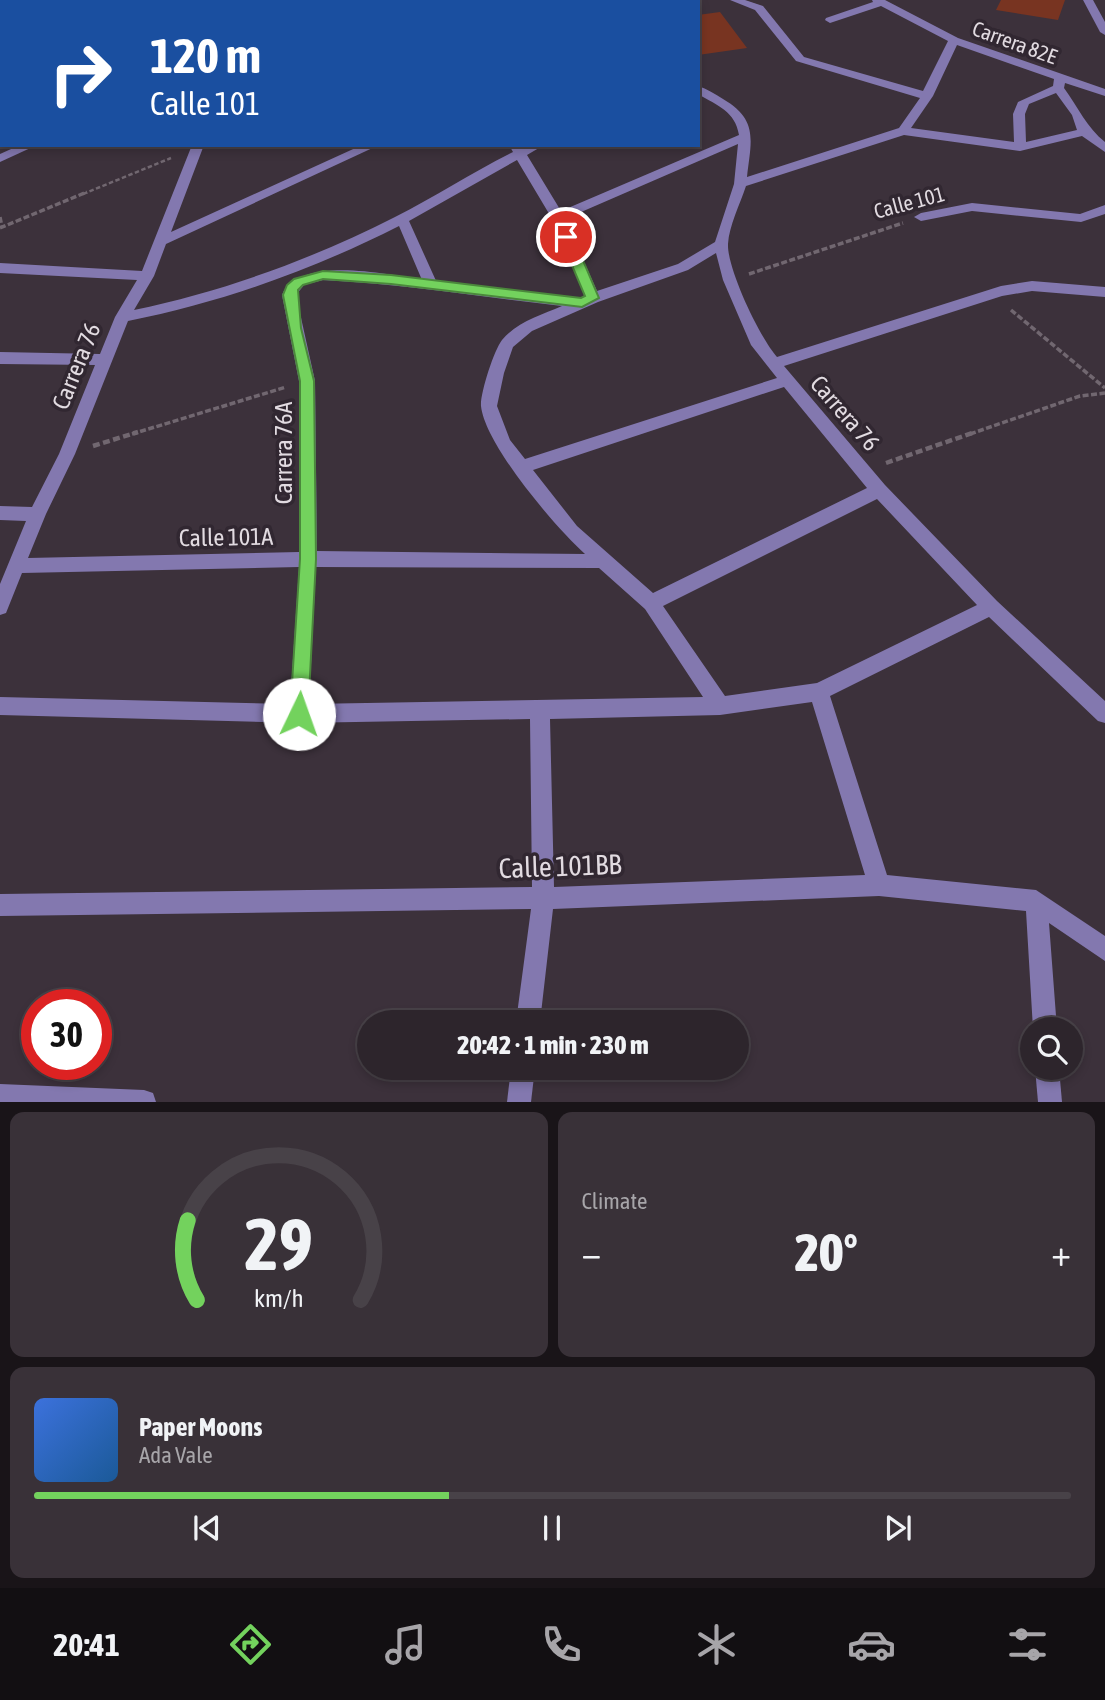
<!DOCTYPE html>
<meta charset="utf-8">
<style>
body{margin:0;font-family:"Asap Condensed",sans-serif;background:#393138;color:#f1f3f6;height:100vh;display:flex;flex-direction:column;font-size:26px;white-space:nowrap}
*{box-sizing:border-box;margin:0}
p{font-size:23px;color:#a7a5a9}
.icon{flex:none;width:38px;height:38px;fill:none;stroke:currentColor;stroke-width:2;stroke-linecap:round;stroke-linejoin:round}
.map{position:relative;height:1102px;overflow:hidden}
.sheet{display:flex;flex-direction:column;gap:10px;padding:10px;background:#191418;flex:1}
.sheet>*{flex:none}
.top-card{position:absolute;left:0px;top:0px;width:700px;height:147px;box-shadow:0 4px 10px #0003,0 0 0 2px #484248;background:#1a4fa0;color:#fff;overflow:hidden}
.controls{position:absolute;left:1020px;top:1017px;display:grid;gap:14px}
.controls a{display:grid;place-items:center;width:63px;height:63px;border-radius:50%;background:#2d252c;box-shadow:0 4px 10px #0003,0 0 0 2px #484248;font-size:35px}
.speed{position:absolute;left:21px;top:989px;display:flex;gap:14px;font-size:35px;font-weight:700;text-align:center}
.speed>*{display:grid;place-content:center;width:91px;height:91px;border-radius:50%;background:#2d252c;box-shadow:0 4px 10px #0003,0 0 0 2px #484248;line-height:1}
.speed .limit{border:10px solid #d22;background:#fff;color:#111}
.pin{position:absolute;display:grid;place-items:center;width:60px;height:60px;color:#fff;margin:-30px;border:4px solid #fff;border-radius:50%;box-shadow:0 2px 7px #0007}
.me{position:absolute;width:77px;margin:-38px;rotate:3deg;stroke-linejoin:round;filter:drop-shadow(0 0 5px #0008)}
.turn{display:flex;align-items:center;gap:24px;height:147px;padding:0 35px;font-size:32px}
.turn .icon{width:91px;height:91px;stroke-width:2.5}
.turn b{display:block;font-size:49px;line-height:60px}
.big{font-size:52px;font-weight:800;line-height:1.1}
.sheet .card{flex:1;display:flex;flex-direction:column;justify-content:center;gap:10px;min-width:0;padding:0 24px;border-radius:14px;background:#393138}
.sheet .dial{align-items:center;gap:0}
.dial svg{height:182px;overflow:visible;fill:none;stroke:#484248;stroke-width:7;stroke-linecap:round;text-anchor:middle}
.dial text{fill:#f1f3f6;stroke:none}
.song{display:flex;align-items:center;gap:21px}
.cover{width:84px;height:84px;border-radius:10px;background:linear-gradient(135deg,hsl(220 70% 55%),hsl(210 70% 35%))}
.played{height:7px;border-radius:4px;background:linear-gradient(90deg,#73d25d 40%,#484248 40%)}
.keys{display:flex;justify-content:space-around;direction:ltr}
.heat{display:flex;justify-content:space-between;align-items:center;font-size:38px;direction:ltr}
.sheet .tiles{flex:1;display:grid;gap:10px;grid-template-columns:1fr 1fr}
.card:last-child{grid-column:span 2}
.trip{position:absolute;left:357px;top:1010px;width:392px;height:70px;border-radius:35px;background:#2d252c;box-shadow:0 4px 10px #0003,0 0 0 2px #484248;font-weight:800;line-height:70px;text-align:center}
.dock{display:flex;height:112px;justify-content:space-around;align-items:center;background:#120f12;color:#a7a5a9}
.dock .icon{width:49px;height:49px}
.dock .selected{color:#73d25d}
.dock b{font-size:32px;color:#f1f3f6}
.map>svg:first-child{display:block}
.green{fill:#783421}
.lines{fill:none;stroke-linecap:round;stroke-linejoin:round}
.path-far2{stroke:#716770;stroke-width:2.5;stroke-dasharray:4.5 2.5;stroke-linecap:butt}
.path-far1{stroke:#716770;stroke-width:3.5;stroke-dasharray:6 2.5;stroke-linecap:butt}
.path{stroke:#716770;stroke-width:4.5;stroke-dasharray:7 3.5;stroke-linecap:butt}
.minor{fill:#8378af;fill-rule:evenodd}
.route{fill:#73d25d;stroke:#4b883c;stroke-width:2}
.labels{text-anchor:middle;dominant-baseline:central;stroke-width:7;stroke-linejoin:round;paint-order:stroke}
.far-street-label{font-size:21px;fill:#e2dbe1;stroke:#312731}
.street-label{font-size:24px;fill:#e2dbe1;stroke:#312731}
.near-street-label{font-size:28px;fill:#e2dbe1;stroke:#312731}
</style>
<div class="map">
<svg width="1105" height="1102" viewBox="0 0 1105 1102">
<rect width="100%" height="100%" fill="#3c313b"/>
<g class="green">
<path d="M1001 0H1065L1058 20 996 10Z"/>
<path d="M720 12 747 48 698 55V15Z"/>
</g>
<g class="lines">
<g class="path-far2">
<path d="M154 2 172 0"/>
<path d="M277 2 280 0"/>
<path d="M83 194 171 158"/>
</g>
<g class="path-far1">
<path d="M0 217 2 227"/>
<path d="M0 228 87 192"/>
<path d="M749 274 903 223"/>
<path d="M1011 310 1105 388"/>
<path d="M132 434 286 387"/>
<path d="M970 434 1080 396 1105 393"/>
</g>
<g class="path">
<path d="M93 446 138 432"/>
<path d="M886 463 975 432"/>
</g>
<g class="minor">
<path d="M199 0H209L198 2Z"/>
<path d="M360 0H370L359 2Z"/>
<path d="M583 0H593L594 2H584Z"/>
<path d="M624 0H636L623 2Z"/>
<path d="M730 0H745L763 6 804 57 923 91 948 41 881 6 830 23 825 20 826 18 873 2 872 0H885L958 38 1105 89V96L1065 83 1064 88C1078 107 1087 128 1105 142V152L1082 136 1020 151 904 135 746 186C740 204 729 226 728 244 727 269 760 338 777 357L1001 286 1032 281 1105 287V297L1032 291 1002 296 784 366 885 485 997 601 1105 701V723L1098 721 989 617 830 696 887 875 1036 890 1105 936V961L1049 923 1057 1029H1033L1026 911 879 896 553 909 540 1022H516L531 909 0 916V894L532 887 530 719 299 723 0 715V697L290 704 299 567 22 573 6 613 0 615V584L26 521 0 520V506L32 507 59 454 95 365 0 364V352L100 354 115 317 137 280 0 273V263L142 271 192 145H204L171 232 362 145H379L166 244 154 276 134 310C225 291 312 259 395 217 435 197 473 172 513 152L509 145 522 148 544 145 527 155 561 211 739 135C735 111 718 106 698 94V86C707 89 715 94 723 99 759 120 751 141 747 177L899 128 920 98 796 61 755 10ZM957 45 1054 79 1053 86 1018 102 1013 114 1014 142 911 128 933 96ZM1056 93 1072 115 1077 130 1026 142 1025 114 1029 104ZM738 144 734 184 715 242 678 264 597 291 565 219ZM517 160 551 217 585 296 580 298 437 283 409 221ZM399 226 422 280C388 274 299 255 282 295L299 381V552L28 558 46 514 75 454 128 321C223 302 312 270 399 226ZM716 253 723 280 751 345 777 378 525 459 510 440 497 406 504 373 513 347 532 331 598 302 688 270ZM323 280C403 284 482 297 562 306 541 315 517 322 502 340 494 350 480 394 481 406 485 445 556 528 585 554L317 551 315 381 296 295 304 285ZM784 387 867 488 653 593 577 526 533 470ZM877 499 977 605 817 683 725 696 663 606ZM316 567 599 568 645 609 703 697 309 704ZM812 702 865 875 554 887 550 719 720 715Z"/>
<path d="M1083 0H1093L1105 22V35L1100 32Z"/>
<path d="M20 145H37L0 162V154Z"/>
<path d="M972 203 1080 214 1105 205V214L1081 222 972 211 921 221 914 217 921 213Z"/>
<path d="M511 1068H535L531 1102H507Z"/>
<path d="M1035 1068H1059L1062 1102H1038Z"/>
<path d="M0 1084 144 1090 153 1093 156 1102H0Z"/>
</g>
</g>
<path class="route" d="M566 233 573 237 599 298 582 307 391 284 323 279 303 285 298 290 301 328 314 381 316 559 308 714 305 720 299 722 292 720 290 714 300 559V381L283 295 287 285 294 279 323 271 391 275 581 298 585 296 560 237Z"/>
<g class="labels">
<g class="far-street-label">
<text transform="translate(1015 42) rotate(20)">Carrera 82E</text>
<text transform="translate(909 202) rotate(-15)">Calle 101</text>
</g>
<g class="street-label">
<text transform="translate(76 366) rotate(-68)">Carrera 76</text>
<text transform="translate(845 413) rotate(49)">Carrera 76</text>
<text transform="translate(283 453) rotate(-90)">Carrera 76A</text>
<text transform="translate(226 537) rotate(-1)">Calle 101A</text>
</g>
<g class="near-street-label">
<text transform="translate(560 866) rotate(-2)">Calle 101BB</text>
</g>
</g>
</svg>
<div class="controls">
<a><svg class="icon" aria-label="search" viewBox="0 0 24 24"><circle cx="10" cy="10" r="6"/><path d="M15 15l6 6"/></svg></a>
</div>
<div class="speed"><div class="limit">30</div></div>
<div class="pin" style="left:566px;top:237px;background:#d93025"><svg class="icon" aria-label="arrive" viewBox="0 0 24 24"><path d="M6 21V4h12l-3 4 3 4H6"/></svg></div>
<svg class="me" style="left:299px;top:714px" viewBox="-20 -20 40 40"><circle r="19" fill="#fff"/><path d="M0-13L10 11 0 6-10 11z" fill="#73d25d"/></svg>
<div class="trip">20:42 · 1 min · 230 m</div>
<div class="top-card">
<div class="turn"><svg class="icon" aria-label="right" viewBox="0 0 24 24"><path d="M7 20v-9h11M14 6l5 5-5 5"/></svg><div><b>120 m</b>Calle 101</div></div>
</div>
</div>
<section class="sheet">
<div class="tiles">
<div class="card dial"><svg viewBox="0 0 100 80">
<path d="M14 69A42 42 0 1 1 86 69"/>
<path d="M14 69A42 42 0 0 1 10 34" stroke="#73d25d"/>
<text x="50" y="56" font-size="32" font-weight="700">29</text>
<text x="50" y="72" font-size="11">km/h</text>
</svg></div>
<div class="card"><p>Climate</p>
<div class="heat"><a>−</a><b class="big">20°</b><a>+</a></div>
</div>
<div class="card">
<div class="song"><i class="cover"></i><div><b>Paper Moons</b><p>Ada Vale</p></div></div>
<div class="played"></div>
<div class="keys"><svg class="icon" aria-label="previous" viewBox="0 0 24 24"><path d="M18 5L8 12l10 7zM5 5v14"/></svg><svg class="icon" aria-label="pause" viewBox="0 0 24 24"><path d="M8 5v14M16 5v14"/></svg><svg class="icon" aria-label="next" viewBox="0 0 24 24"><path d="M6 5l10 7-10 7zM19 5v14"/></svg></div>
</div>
</div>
</section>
<nav class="dock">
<b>20:41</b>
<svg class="icon selected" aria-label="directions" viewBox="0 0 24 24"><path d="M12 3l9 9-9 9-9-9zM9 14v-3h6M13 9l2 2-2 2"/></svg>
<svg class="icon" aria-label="music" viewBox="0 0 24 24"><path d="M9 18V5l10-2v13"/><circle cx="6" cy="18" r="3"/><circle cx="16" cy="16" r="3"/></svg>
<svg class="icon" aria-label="phone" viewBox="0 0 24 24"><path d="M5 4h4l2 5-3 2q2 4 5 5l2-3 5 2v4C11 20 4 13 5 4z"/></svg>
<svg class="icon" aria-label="climate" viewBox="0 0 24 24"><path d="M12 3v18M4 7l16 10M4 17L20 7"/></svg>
<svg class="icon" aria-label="car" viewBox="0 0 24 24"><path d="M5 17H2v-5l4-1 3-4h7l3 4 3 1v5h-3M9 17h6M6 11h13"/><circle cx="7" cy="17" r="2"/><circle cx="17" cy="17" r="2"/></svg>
<svg class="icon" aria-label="filters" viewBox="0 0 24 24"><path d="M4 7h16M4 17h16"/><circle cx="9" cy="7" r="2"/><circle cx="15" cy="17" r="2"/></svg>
</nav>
